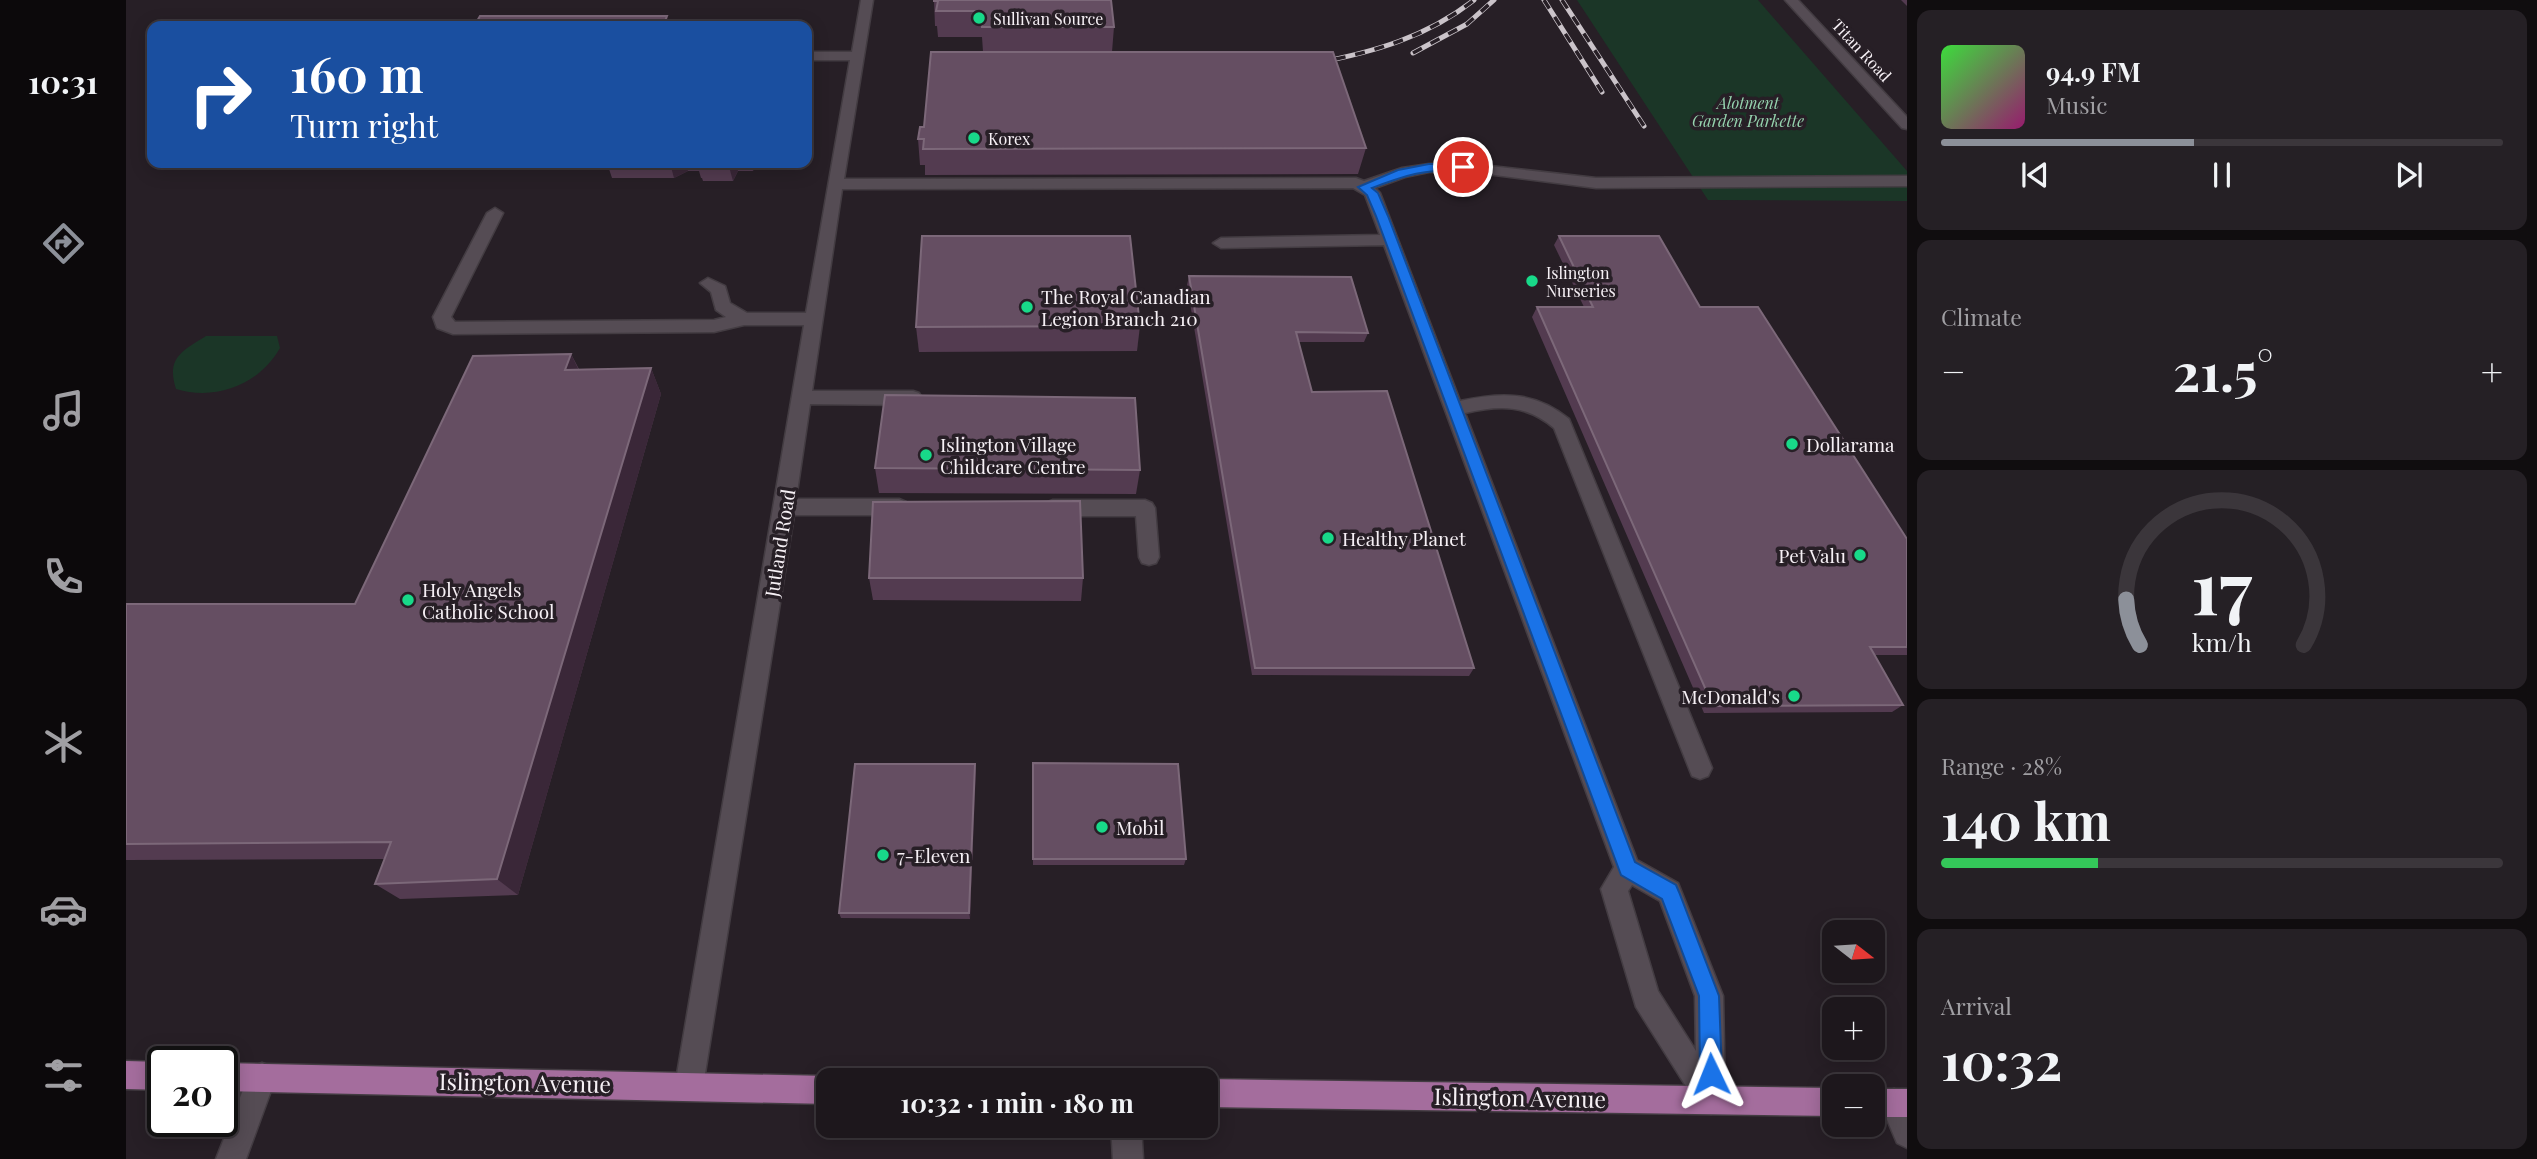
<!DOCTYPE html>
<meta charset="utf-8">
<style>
body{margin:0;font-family:"Playfair Display",serif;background:#252025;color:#f1f3f6;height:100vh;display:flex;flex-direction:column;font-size:26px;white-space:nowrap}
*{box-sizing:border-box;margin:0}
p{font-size:23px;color:#a09fa3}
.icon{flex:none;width:38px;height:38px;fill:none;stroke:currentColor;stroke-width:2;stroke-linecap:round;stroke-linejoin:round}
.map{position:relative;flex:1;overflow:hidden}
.panel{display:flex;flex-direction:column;gap:10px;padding:10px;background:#100d0f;width:630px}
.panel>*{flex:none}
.hud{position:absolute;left:21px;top:21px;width:665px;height:147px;border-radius:14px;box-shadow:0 4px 18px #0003,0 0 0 2px #3b363b;background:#1a4fa0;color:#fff;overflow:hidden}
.needle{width:46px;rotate:107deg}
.fabs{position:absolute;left:1696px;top:920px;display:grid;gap:14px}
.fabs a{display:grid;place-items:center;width:63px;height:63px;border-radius:14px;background:#1d171c;box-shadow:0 4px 18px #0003,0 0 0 2px #3b363b;font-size:35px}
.speed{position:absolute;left:21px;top:1046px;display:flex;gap:14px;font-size:35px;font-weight:700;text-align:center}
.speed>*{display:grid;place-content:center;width:91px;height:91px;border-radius:50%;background:#1d171c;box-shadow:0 4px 18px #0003,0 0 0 2px #3b363b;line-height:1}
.speed .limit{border:4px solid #111;border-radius:10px;background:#fff;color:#111}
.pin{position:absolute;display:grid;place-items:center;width:60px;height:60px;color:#fff;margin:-30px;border:4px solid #fff;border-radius:50%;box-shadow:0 2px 7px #0007}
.me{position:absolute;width:77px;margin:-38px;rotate:358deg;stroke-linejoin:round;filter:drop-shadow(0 0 5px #0008)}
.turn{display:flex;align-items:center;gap:24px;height:147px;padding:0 28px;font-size:32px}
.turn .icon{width:91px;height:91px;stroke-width:2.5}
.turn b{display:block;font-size:49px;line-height:60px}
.big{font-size:52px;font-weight:700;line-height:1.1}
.panel .card{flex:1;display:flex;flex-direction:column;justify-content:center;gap:10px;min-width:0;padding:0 24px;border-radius:14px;background:#252025}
.panel .dial{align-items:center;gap:0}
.dial svg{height:182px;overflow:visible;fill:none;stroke:#3b363b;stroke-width:7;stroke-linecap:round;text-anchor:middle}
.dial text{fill:#f1f3f6;stroke:none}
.song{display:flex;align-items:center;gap:21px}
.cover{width:84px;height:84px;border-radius:10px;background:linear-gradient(135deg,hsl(120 70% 55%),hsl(320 70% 35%))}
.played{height:7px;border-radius:4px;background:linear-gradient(90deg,#8c9099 45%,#3b363b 45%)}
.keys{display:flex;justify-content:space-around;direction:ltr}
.heat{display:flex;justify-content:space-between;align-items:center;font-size:38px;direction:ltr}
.charge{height:10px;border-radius:5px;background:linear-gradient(90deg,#34c759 28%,#3b363b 0)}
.trip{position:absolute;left:690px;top:1068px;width:402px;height:70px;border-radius:14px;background:#1d171c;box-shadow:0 4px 18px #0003,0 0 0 2px #3b363b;font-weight:700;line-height:70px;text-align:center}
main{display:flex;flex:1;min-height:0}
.tabs{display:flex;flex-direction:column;width:126px;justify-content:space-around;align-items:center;background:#0c090b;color:#a09fa3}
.tabs .icon{width:49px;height:49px}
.tabs .on{color:#8c9099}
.tabs b{font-size:32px;color:#f1f3f6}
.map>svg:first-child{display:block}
.green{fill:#1b3627}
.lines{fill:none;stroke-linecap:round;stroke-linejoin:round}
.minor-casing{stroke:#433c42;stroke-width:3}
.major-casing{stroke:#433c42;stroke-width:3}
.minor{fill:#554c54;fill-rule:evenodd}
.major{fill:#a46d9d;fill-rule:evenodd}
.rail-casing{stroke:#cac3c9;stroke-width:5}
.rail{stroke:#271f26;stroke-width:3.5;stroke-dasharray:10;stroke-linecap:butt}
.wall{fill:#533b50}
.shaded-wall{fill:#3a2738}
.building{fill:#654e62;stroke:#7c6879;stroke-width:2}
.route{fill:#1a73e8;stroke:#114b97;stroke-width:2}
.poi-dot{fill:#18d989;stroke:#271f26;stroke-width:2.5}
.labels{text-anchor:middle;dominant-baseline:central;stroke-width:7;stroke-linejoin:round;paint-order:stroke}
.far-poi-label{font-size:16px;fill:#f6f0f5;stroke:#271f26;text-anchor:start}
.far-street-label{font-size:16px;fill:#f6f0f5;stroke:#271f26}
.far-park-label{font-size:16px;font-style:italic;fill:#96d4af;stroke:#271f26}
.poi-label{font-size:19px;fill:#f6f0f5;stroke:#271f26;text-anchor:start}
.street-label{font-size:19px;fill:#f6f0f5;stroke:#271f26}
.near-street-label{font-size:23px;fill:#f6f0f5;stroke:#271f26}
</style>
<main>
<nav class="tabs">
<b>10:31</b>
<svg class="icon on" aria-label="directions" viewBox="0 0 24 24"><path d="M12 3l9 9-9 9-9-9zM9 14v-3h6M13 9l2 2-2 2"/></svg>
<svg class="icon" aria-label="music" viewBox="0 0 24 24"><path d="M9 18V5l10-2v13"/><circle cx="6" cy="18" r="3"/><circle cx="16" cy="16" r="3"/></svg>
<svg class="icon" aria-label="phone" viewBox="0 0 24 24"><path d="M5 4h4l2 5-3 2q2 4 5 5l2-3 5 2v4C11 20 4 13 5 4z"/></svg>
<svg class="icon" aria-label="climate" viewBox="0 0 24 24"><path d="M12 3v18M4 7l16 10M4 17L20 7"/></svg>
<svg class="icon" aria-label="car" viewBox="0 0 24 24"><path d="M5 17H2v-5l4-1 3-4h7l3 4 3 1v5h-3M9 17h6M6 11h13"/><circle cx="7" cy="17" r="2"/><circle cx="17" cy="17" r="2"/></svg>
<svg class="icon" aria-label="filters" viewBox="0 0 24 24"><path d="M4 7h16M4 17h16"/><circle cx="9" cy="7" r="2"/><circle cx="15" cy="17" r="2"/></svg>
</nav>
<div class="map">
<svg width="1781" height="1159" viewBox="0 0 1781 1159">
<rect width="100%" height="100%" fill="#271f26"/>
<g class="green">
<path d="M1451 0H1632L1781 171V201L1582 200Z"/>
<path d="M80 336H151L154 348C133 385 90 401 50 389 40 358 56 351 80 336Z"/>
</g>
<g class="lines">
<g class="minor-casing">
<g id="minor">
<path d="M735 0H747L718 179 1230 178 1238 181 1276 168 1303 164 1337 163 1470 178 1781 176V186L1470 188 1337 171 1303 172 1279 177 1249 188 1254 193 1334 401C1375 392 1409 391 1443 419L1586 768 1582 776 1574 779 1566 776 1428 428C1400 404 1373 405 1339 413L1511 860 1552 883 1597 996 1599 1100 1595 1110 1585 1114 1575 1110 1510 1007 1475 889 1488 867 1258 245 1095 248 1087 243 1095 238 1254 235 1239 195 1227 188 716 189 686 391H787L793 393 796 398 793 403 787 405 684 404 670 499H773L780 502 783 507 780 512 773 515H668L577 1086 573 1096 563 1100 553 1096 549 1086 678 325H618L588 332 327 334 311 328 307 317 361 213 369 208 377 213 325 317 329 322 588 320 600 317 590 310 585 292 574 283 582 278 599 286 604 303 621 313H680L724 60H681V52H726ZM1506 885 1534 901 1569 996 1570 1051 1532 991 1502 891Z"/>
<path d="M1659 0H1672L1781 117V129L1776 128Z"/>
<path d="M927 500H1019L1026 503 1029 508 1033 557 1030 563 1023 565 1016 563 1013 557 1010 516H927L920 513 917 508 920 503Z"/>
<path d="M136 1063 146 1067 150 1077 120 1159H90L126 1067Z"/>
<path d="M1768 1089 1778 1093 1781 1099V1148L1771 1143 1754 1103 1758 1093Z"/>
<path d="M985 1125H1015L1017 1159H987Z"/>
</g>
</g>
<g class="major-casing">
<g id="major">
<path d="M0 1061 38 1062 37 1090 0 1089Z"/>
<path d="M96 1063 702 1076 712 1080H702V1104L96 1091Z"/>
<path d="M1080 1079 1708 1088V1116L1080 1107V1080H1077Z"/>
<rect x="1746" y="1089" width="35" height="28"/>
</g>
</g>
<use href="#minor" class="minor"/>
<use href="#major" class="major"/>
<g class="rail-casing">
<g id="rail">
<path d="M1418 0 1476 92"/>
<path d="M1436 0 1518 126"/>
<path d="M1287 53 1341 24 1368 0"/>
<path d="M1190 63C1248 52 1301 37 1348 0"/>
</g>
</g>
<use href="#rail" class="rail"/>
</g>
<g class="wall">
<path d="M808 0 988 27 986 52H857L856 37H812L811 26H809Z"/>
<path d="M1775 0H1781V6Z"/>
<path d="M792 139 1240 148 1232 174 799 175V165H794Z"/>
<path d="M481 163H630L627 171H612L607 181H577L576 178H575L573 171H562L548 178H486Z"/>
<path d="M1433 236 1574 307 1781 539V655H1749L1777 705 1766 712 1578 713 1406 317 1411 307H1458L1428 245Z"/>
<path d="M1063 276 1242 333 1238 342H1172L1186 392 1348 668 1343 676 1126 675 1061 285Z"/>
<path d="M1014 326 1011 351 793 352 790 327Z"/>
<path d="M445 354 453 369 525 368 535 394 392 895 274 899 249 884 259 859 0 860V604H229Z"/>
<path d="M749 468 1014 470 1010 494 753 493Z"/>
<path d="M743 578H957L955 601 747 600Z"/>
<path d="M907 763 1060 859 1058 865H907Z"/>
<path d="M849 764 844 919 715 918 713 913Z"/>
</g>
<g class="shaded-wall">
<path d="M541 16 544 26H537Z"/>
<path d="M544 163H559L562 171 548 178Z"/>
<path d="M602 163H610L612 171 607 181Z"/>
<path d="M625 163H630L627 171Z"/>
<path d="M445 354 457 379 439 370Z"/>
<path d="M525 368 535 394 392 895 371 879Z"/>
<path d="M849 764 850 771 844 919 843 913Z"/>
</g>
<g class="building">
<path d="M808 0H985L988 27H856V11H810L812 1H808Z"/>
<path d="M354 16H541L537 26H348Z"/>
<path d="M805 52H1207L1240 148 797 149 798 139H792L794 127H798Z"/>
<path d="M796 236H1004L1014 326 790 327Z"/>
<path d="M1433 236H1533L1574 307H1632L1781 539V647H1744L1777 705 1587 706 1411 307H1467Z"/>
<path d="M1063 276 1225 277 1242 333 1170 332 1186 392 1261 391 1348 668H1129Z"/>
<path d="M445 354 439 370 525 368 371 879 249 884 265 842 0 844V604H229L347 356Z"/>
<path d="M759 395 1009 398 1014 470 749 468Z"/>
<path d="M954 501 957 578H743L747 502Z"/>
<path d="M907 763 1052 764 1060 859H907Z"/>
<path d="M729 764H849L843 913H713Z"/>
</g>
<path class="route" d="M1303 164H1337L1343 167C1336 172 1325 171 1316 171 1291 171 1270 179 1246 188L1252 193 1262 216 1509 862 1550 885 1553 892 1593 996 1596 1074 1592 1082 1585 1085 1577 1082 1574 1074 1573 996 1536 899 1495 875 1250 216 1241 195 1232 187 1272 170Z"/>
<g class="poi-dot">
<circle cx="853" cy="18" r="7"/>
<circle cx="848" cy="138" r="7"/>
<circle cx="1406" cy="281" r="7"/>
<circle cx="901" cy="307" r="7"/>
<circle cx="1666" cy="444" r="7"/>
<circle cx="800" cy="455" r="7"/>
<circle cx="1202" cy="538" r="7"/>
<circle cx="1734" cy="555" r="7"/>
<circle cx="282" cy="600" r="7"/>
<circle cx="1668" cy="696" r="7"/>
<circle cx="976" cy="827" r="7"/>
<circle cx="757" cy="855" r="7"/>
</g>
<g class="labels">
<g class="far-poi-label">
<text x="867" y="18">Sullivan Source</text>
<text x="862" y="138">Korex</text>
<text x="1420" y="272">Islington<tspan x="1420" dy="18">Nurseries</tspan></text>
</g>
<g class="far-street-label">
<text transform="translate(1736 50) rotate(47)">Titan Road</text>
</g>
<g class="far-park-label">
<text x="1622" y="102">Alotment<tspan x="1622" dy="18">Garden Parkette</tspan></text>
</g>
<g class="poi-label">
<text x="915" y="296">The Royal Canadian<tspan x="915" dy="22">Legion Branch 210</tspan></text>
<text x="814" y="444">Islington Village<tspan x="814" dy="22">Childcare Centre</tspan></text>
<text x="1680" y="444">Dollarama</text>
<text x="1216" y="538">Healthy Planet</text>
<text x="1720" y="555" text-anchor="end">Pet Valu</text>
<text x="296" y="589">Holy Angels<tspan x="296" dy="22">Catholic School</tspan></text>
<text x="1654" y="696" text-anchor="end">McDonald's</text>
<text x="990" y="827">Mobil</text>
<text x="771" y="855">7-Eleven</text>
</g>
<g class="street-label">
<text transform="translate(653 543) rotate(-81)">Jutland Road</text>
</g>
<g class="near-street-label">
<text transform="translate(399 1082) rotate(1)">Islington Avenue</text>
<text transform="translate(1394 1097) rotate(1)">Islington Avenue</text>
</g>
</g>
</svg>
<div class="fabs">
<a><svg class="needle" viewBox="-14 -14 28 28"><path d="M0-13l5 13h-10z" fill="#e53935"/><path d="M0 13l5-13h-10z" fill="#a09fa3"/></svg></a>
<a>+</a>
<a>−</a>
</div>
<div class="speed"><div class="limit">20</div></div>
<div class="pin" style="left:1337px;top:167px;background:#d93025"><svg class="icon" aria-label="arrive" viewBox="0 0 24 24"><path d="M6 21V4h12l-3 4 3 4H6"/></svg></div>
<svg class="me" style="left:1585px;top:1074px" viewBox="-20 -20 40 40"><path d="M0-17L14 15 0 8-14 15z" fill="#1a73e8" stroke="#fff" stroke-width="4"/></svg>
<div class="trip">10:32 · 1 min · 180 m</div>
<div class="hud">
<div class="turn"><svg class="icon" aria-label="right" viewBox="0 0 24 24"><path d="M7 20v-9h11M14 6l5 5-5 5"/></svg><div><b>160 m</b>Turn right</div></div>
</div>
</div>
<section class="panel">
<div class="card">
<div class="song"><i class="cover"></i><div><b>94.9 FM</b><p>Music</p></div></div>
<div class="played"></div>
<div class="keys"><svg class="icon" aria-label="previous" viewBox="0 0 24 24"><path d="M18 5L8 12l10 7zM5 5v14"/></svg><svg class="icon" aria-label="pause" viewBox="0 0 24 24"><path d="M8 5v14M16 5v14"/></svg><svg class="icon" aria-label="next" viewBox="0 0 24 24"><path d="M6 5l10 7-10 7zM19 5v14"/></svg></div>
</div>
<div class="card"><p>Climate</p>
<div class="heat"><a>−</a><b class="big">21.5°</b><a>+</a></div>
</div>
<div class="card dial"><svg viewBox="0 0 100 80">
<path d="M14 69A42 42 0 1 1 86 69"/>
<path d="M14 69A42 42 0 0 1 8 49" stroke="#8c9099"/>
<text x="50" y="56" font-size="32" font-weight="700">17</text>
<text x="50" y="72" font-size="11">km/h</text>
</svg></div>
<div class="card"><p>Range · 28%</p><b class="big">140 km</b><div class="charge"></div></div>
<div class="card"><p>Arrival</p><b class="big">10:32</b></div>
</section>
</main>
